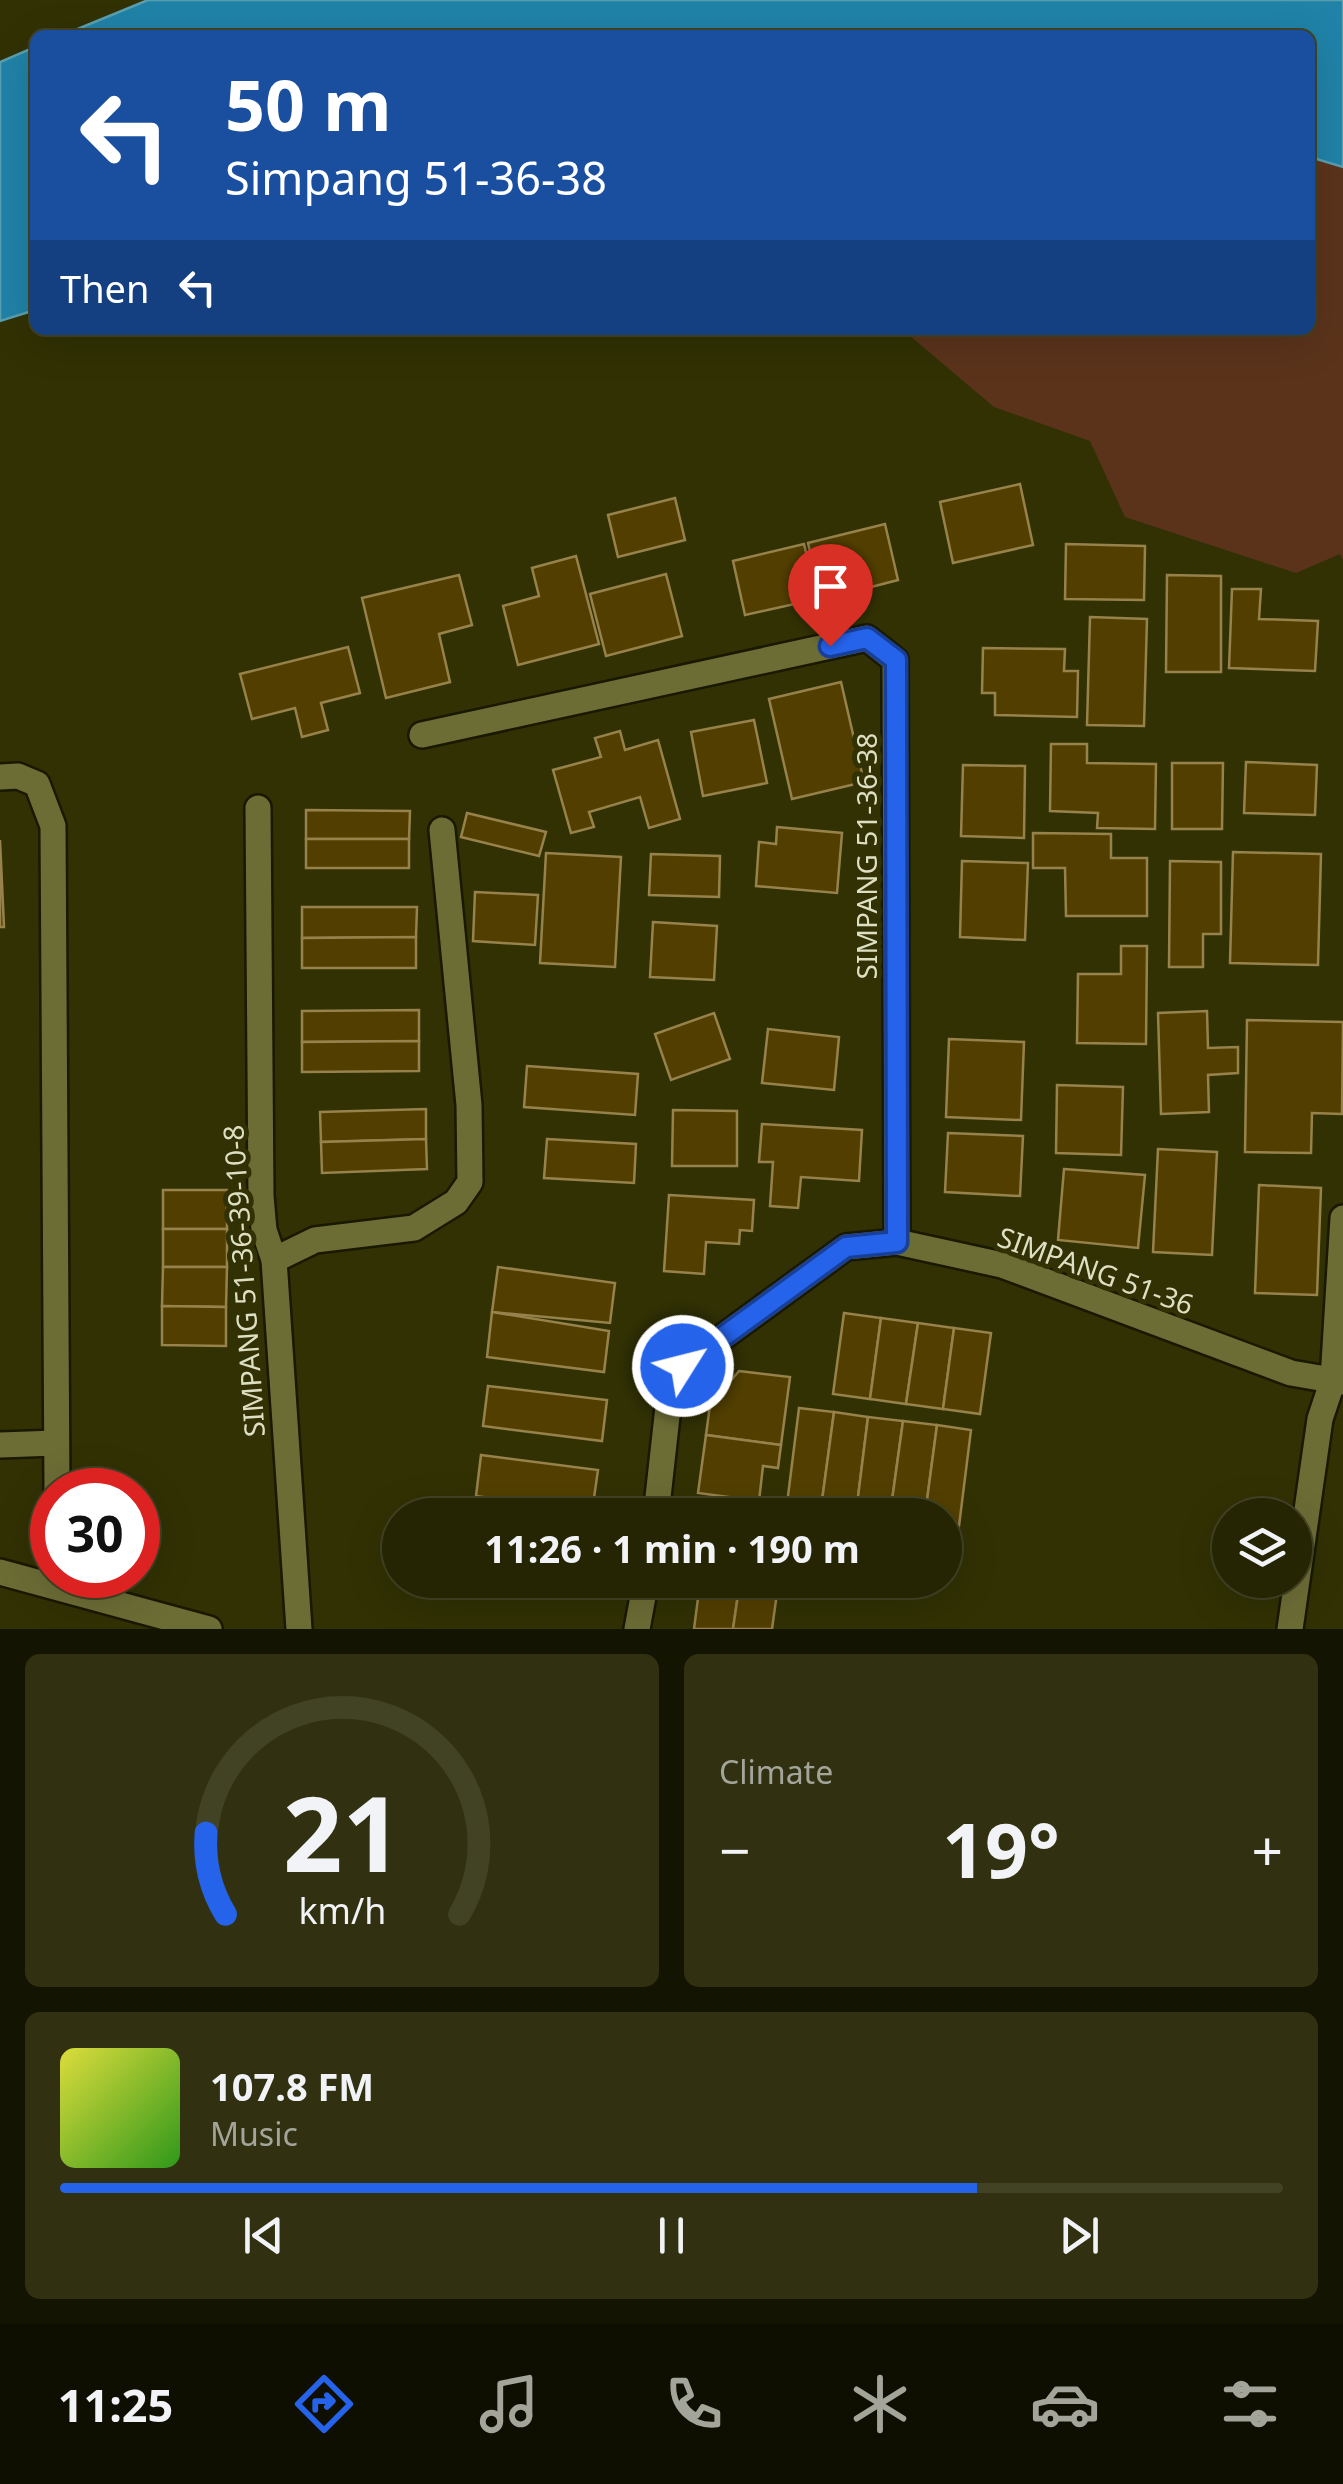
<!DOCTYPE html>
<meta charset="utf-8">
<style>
body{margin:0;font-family:"Noto Sans",sans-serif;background:#313112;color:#f1f3f6;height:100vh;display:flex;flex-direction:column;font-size:38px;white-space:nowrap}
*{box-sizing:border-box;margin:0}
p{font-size:32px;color:#a3a59a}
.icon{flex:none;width:55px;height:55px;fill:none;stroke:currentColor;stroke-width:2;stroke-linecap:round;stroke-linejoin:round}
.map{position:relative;height:1629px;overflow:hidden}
.sheet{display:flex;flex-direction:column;gap:25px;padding:25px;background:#141402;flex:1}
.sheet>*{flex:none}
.guide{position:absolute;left:30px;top:30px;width:1285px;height:305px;border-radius:15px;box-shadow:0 10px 40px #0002,0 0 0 2px #424225;background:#1a4fa0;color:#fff;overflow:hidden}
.buttons{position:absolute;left:1212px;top:1498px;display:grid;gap:20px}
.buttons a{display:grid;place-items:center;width:100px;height:100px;border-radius:50%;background:#252503;box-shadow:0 10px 40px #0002,0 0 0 2px #424225;font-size:50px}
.speed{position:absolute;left:30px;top:1468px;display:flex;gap:20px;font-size:50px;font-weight:700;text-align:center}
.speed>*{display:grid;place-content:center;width:130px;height:130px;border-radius:50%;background:#252503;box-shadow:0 10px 40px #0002,0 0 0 2px #424225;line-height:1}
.speed .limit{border:15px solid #d22;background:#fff;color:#111}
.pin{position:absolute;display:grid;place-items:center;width:85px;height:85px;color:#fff;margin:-102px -42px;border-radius:50% 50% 50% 0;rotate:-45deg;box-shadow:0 0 10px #0007}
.pin .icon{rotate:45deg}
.me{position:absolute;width:110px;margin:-55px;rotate:54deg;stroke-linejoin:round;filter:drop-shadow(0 0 8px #0008)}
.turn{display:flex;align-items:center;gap:35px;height:210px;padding:0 30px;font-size:45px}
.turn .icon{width:130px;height:130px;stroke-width:2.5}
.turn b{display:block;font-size:70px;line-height:85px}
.then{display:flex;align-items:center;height:95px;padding:0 30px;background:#0003;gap:20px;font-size:38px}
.big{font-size:75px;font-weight:700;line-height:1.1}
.sheet .widget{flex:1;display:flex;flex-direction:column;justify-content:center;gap:15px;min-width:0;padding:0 35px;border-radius:15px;background:#313112}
.sheet .dial{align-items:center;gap:0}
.dial svg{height:260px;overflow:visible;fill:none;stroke:#424225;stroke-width:7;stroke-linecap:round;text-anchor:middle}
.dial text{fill:#f1f3f6;stroke:none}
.song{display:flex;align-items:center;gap:30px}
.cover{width:120px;height:120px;border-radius:15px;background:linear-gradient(135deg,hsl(60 70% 55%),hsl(110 70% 35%))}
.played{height:10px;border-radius:5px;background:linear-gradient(90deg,#2563eb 75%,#424225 75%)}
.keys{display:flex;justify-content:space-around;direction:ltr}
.heat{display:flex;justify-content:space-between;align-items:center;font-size:55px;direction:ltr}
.sheet .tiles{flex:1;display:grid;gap:25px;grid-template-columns:1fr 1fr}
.widget:last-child{grid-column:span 2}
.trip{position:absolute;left:382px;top:1498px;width:580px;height:100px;border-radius:50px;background:#252503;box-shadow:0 10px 40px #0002,0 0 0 2px #424225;font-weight:700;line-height:100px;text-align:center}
.tab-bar{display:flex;height:160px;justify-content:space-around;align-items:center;background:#0f0f01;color:#a3a59a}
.tab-bar .icon{width:70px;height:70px}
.tab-bar .current{color:#2563eb}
.tab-bar b{font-size:45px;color:#f1f3f6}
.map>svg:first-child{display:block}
.green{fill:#5b331b}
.water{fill:#2082a7;stroke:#599eaf;stroke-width:2.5}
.building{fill:#523f00;stroke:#97824b;stroke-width:2.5}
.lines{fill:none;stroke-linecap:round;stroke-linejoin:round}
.street-casing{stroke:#191800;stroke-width:30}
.street{stroke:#6c6d35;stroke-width:25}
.route-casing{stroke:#184099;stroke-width:25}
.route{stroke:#2563eb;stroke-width:18}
.labels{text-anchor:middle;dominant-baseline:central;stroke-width:10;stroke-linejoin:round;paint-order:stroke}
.street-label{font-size:28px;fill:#dddfc2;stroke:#313104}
</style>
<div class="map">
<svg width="1343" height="1629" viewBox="0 0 1343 1629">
<rect width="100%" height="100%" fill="#313104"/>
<path class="green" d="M1310 157 1343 167V560L1340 554 1296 573 1125 517 1090 441 994 407 903 330H1310Z"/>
<g class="water">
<path d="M148 0H1343V167L1310 157V35H63Z"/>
<path d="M35 47V310L0 321V62Z"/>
</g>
<g class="building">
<path d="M1020 484 1033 545 953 563 940 502Z"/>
<path d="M675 498 685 540 618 557 608 515Z"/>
<path d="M885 524 898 580 821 600 808 543Z"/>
<path d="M804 544 817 599 745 615 733 561Z"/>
<path d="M1066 544 1145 546 1144 600 1065 599Z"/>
<path d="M576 556 599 644 518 665 503 606 539 596 532 568Z"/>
<path d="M666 574 682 636 606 656 590 594Z"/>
<path d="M459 575 472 625 439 634 450 682 386 698 362 598Z"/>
<path d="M1167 575 1221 576V672H1166Z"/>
<path d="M1232 589H1261L1259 619 1318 621 1315 671 1229 668Z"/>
<path d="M1090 617 1147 619 1144 726 1087 725Z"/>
<path d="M348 647 360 693 321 703 328 730 302 737 295 708 252 719 240 674Z"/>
<path d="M983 648 1065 649 1064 671H1078L1077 717 995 715V693H982Z"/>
<path d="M841 682 864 782 792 799 769 699Z"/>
<path d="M754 720 767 783 703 796 691 732Z"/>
<path d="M620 731 625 750 658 740 680 819 649 828 640 797 589 812 594 827 571 833 553 770 601 757 595 738Z"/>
<path d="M1051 744H1087V763L1156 764 1155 829 1097 828 1098 813 1050 811Z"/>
<path d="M1246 762 1317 765 1315 815 1244 813Z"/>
<path d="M1172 763H1223L1222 829H1172Z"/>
<path d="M963 765 1025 766 1024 838 961 836Z"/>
<path d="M306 810 410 811 409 839H306Z"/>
<path d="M467 813 546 832 539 856 461 837Z"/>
<path d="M777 827 842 833 837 893 756 886 759 842 776 844Z"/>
<path d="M1033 833 1111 834V858H1147V916H1066L1065 868H1033Z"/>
<rect x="306" y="839" width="103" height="29"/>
<path d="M0 840 4 927H0Z"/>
<path d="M1233 852 1321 854 1318 965 1230 963Z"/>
<path d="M546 853 621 857 615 967 540 963Z"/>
<path d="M651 854 720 856 719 897 649 895Z"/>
<path d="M962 861 1028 863 1025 940 960 937Z"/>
<path d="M1170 861 1221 862V934H1203V967H1169Z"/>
<path d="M475 892 538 895 535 945 473 941Z"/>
<path d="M302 907H417L416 937 302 938Z"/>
<path d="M653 922 717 926 714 980 650 977Z"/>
<path d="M416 937V968H302V938Z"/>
<path d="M1121 946H1147L1146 1044 1077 1043 1078 974H1121Z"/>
<path d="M419 1010V1041L302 1042V1011Z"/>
<path d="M1207 1011 1208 1048 1238 1047V1073L1208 1075 1209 1112 1161 1114 1158 1013Z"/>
<path d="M714 1013 730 1059 671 1080 655 1034Z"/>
<path d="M1247 1020 1343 1022 1342 1114 1312 1113 1311 1153 1245 1152Z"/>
<path d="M768 1029 839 1037 834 1090 762 1083Z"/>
<path d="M949 1039 1024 1042 1021 1120 946 1117Z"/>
<path d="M419 1041V1071L302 1072V1042Z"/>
<path d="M527 1066 638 1074 635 1115 524 1107Z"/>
<path d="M1057 1085 1123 1087 1121 1155 1056 1153Z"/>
<path d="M426 1109V1139L321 1142 320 1112Z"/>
<path d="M673 1110 737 1111V1166H672Z"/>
<path d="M762 1124 862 1130 859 1181 801 1177 798 1208 770 1206 773 1162H759Z"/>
<path d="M948 1133 1023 1136 1020 1196 945 1192Z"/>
<path d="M426 1139 427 1169 322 1173 321 1142Z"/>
<path d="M547 1139 636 1144 634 1183 544 1178Z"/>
<path d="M1158 1149 1217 1152 1212 1255 1153 1252Z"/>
<path d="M1064 1169 1145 1175 1138 1248 1058 1240Z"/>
<path d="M1259 1185 1321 1188 1317 1295 1255 1293Z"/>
<rect x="163" y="1190" width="64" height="39"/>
<path d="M669 1195 754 1200 752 1231 740 1230 739 1244 706 1242 704 1274 664 1271Z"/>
<rect x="163" y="1229" width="64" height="38"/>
<path d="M163 1267H227L226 1307 162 1306Z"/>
<path d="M498 1267 615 1283 610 1323 492 1312Z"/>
<path d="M162 1306 226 1307V1346L162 1345Z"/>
<path d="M492 1312 609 1331 604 1372 487 1357Z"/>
<path d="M844 1313 881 1318 870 1399 833 1394Z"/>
<path d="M881 1318 918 1323 906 1404 870 1399Z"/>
<path d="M918 1323 954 1328 943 1409 906 1404Z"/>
<path d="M954 1328 991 1333 980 1414 943 1409Z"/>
<path d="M739 1371 790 1377 781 1445 706 1435 710 1405Z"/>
<path d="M488 1386 607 1400 602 1441 483 1426Z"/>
<path d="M799 1408 834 1412 821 1508 787 1504Z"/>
<path d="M834 1412 868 1417 856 1513 821 1508Z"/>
<path d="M868 1417 903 1421 890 1515 856 1513Z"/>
<path d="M903 1421 937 1425 925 1515H890Z"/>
<path d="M937 1425 971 1430 959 1526 945 1524V1515H925Z"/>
<path d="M706 1435 781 1445 778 1468 763 1466 759 1501 698 1493Z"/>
<path d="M481 1455 598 1470 592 1512 476 1496Z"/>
<path d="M700 1583 739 1588 733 1629H694Z"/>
<path d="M739 1588 777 1593 772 1629H733Z"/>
</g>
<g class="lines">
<g class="street-casing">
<g id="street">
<path d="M422 735 867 638 895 660 897 1242"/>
<path d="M0 777 18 776 37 784 53 826 57 1490"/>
<path d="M258 808 261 1196 264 1230 274 1260 299 1629"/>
<path d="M274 1260 315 1240 414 1228 456 1202 470 1182 469 1105 442 830"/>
<path d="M0 1445 56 1443"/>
<path d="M656 1515 669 1398 683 1366 846 1247 897 1242 1002 1265 1291 1373 1343 1382"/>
<path d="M0 1572 209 1629"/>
<path d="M637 1629 646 1580"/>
<path d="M1290 1629 1320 1419 1333 1380 1343 1218"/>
</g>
</g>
<use href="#street" class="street"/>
</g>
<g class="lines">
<g class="route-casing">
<path id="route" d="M683 1366 846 1247 897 1242 896 660 867 638 830 646"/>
</g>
<use href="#route" class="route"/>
</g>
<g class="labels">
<g class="street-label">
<text transform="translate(866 856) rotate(-90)">SIMPANG 51-36-38</text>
<text transform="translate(1096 1270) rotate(20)">SIMPANG 51-36</text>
<text transform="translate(243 1281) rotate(-94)">SIMPANG 51-36-39-10-8</text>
</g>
</g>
</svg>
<div class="buttons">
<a><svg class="icon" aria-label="layers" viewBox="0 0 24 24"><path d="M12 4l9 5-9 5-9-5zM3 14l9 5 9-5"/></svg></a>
</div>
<div class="speed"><div class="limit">30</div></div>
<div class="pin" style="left:830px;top:646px;background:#d93025"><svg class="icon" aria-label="arrive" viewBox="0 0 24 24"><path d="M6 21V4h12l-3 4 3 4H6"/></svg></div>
<svg class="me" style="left:683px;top:1366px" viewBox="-20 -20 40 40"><circle r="17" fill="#2563eb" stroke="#fff" stroke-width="3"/><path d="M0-11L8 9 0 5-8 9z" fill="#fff"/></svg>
<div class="trip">11:26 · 1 min · 190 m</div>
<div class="guide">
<div class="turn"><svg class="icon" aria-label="left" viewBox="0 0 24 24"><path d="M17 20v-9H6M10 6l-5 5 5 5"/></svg><div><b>50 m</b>Simpang 51-36-38</div></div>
<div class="then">Then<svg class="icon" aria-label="left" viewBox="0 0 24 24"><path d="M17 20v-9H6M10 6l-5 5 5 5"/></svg></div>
</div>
</div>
<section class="sheet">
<div class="tiles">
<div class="widget dial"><svg viewBox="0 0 100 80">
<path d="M14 69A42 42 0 1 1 86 69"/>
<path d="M14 69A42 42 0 0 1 8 44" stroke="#2563eb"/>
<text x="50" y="56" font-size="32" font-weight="700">21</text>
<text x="50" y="72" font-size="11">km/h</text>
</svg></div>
<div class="widget"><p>Climate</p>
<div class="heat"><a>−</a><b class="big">19°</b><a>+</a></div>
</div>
<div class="widget">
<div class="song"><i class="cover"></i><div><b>107.8 FM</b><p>Music</p></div></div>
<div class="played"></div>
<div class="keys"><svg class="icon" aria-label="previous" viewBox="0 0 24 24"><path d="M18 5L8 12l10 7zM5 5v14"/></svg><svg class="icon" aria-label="pause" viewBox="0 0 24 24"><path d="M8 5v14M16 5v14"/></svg><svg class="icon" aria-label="next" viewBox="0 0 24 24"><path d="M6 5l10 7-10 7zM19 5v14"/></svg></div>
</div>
</div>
</section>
<nav class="tab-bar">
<b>11:25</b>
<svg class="icon current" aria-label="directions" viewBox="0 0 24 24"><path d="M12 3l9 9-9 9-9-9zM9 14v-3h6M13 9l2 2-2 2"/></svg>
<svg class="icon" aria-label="music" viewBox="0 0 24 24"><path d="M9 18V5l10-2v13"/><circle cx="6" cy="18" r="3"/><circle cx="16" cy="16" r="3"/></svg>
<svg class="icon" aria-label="phone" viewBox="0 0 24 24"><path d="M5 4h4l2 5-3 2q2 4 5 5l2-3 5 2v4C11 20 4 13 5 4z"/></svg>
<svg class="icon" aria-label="climate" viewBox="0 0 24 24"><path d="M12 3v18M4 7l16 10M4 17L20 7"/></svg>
<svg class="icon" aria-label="car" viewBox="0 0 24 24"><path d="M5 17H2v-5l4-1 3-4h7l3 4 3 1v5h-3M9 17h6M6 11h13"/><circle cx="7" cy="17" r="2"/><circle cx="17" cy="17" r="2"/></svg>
<svg class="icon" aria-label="filters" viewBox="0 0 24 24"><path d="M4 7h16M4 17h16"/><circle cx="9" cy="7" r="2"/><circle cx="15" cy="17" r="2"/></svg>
</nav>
